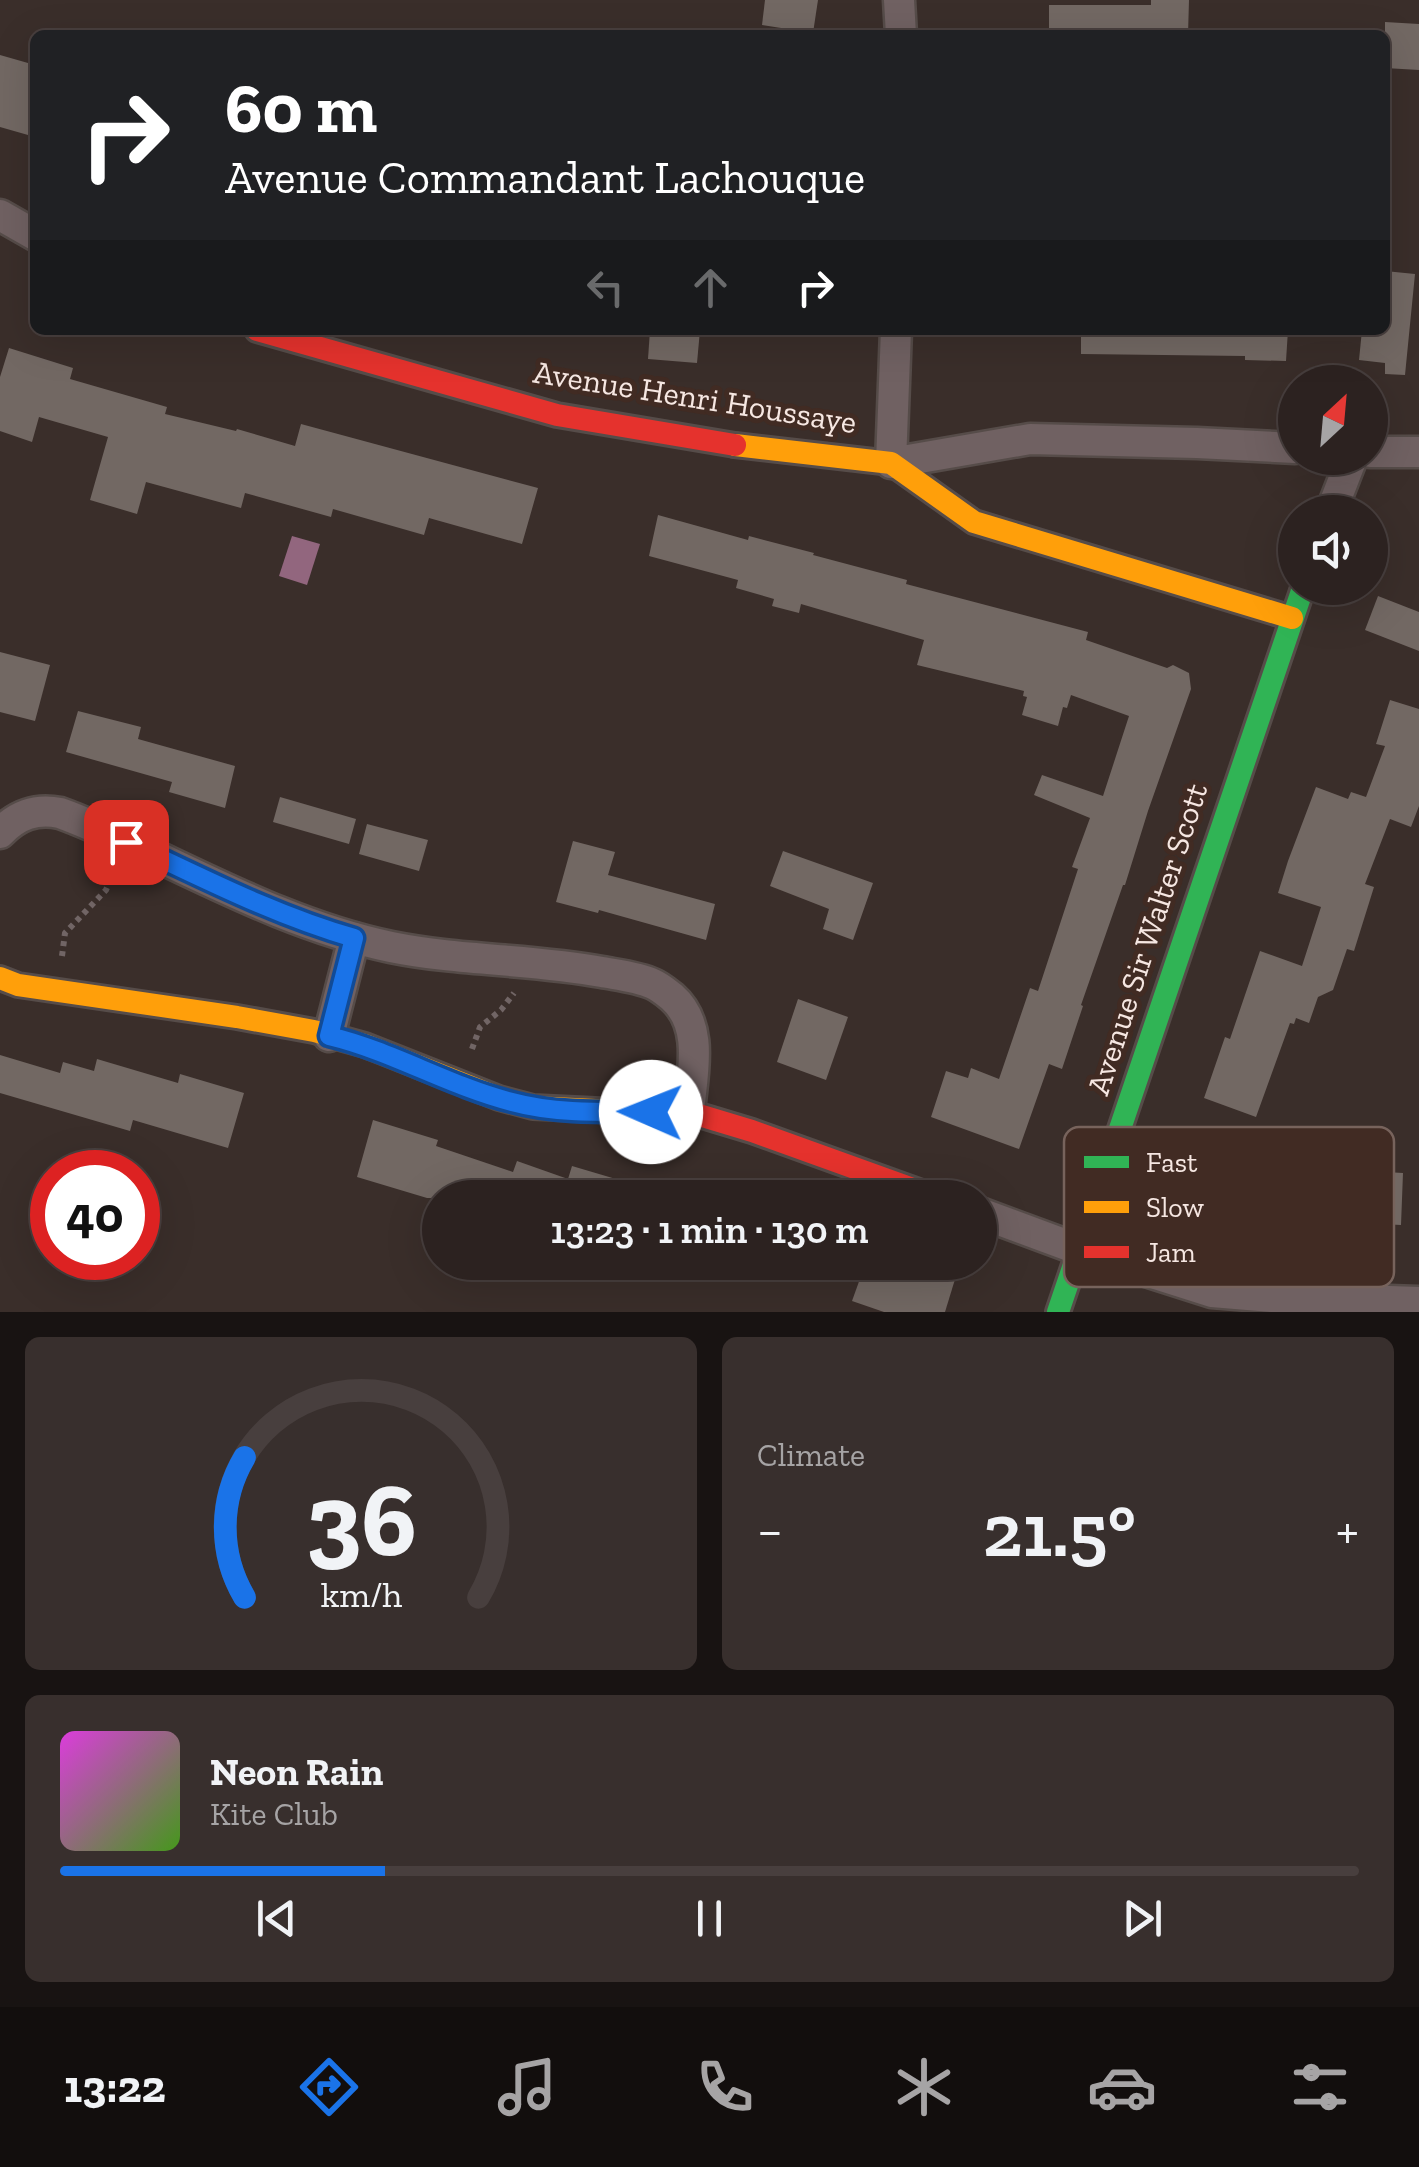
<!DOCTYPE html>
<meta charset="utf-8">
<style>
body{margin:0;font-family:"Zilla Slab",serif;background:#382f2d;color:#f1f3f6;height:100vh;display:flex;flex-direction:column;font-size:38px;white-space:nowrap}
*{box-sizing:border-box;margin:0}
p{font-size:32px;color:#a6a4a5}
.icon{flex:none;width:55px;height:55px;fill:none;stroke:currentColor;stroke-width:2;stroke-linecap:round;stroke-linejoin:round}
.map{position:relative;height:1312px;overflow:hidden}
.side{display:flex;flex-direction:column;gap:25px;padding:25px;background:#181312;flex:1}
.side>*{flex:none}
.top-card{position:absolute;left:30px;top:30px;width:1360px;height:305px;border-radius:15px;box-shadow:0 10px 40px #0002,0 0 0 2px #483f3e;background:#202124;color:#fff;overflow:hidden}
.needle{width:65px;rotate:26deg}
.fabs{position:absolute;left:1278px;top:365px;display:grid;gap:20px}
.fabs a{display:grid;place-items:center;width:110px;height:110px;border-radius:50%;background:#2c2220;box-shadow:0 10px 40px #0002,0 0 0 2px #483f3e;font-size:50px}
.speed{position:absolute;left:30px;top:1150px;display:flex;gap:20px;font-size:50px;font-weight:700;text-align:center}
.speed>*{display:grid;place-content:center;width:130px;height:130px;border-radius:50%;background:#2c2220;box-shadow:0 10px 40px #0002,0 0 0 2px #483f3e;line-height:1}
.speed .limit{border:15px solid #d22;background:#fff;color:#111}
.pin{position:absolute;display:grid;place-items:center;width:85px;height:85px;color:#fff;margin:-42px;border-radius:20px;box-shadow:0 5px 15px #0006}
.me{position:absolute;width:110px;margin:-55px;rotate:271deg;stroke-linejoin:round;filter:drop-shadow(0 0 8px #0008)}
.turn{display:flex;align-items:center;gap:35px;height:210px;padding:0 30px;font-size:45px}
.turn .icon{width:130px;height:130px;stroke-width:2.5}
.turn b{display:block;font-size:70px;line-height:85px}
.lanes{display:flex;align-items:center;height:95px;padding:0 30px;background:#0003;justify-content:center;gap:50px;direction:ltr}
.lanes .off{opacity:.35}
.big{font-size:75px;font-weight:600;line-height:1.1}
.side .widget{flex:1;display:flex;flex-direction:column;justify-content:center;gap:15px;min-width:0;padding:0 35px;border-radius:15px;background:#382f2d}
.side .dial{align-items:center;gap:0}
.dial svg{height:260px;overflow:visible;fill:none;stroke:#483f3e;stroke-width:7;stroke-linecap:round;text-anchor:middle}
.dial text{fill:#f1f3f6;stroke:none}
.song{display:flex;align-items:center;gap:30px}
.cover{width:120px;height:120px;border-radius:15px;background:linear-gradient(135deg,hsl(300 70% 55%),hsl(100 70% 35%))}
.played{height:10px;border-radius:5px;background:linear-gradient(90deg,#1a73e8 25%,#483f3e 25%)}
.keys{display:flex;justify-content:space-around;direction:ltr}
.heat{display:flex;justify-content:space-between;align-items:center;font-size:55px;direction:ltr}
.side .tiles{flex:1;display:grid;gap:25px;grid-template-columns:1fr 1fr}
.widget:last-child{grid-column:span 2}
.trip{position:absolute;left:422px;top:1180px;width:575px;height:100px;border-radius:50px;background:#2c2220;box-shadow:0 10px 40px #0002,0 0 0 2px #483f3e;font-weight:600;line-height:100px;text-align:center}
.tabs{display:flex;height:160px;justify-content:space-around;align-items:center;background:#120e0d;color:#a6a4a5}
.tabs .icon{width:70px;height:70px}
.tabs .selected{color:#1a73e8}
.tabs b{font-size:45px;color:#f1f3f6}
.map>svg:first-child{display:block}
.water{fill:#92667e}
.building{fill:#726863}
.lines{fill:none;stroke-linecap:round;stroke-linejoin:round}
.street-casing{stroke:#564c49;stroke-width:35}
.fast-casing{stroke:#564c49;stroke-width:28}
.slow-casing{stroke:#564c49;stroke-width:28}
.jam-casing{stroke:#564c49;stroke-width:28}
.path{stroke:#716565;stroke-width:6;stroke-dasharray:5 5;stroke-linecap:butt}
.street{stroke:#706162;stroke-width:30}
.fast{stroke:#30b455;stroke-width:22}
.slow{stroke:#ff9f0a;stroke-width:22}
.jam{stroke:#e5322d;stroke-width:22}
.route-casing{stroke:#114b97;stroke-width:25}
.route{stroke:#1a73e8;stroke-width:18}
.labels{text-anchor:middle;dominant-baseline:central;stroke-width:10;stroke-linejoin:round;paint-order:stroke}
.street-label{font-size:32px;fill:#f6e7e2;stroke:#412b23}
.key{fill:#412b23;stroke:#77635c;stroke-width:2.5}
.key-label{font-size:28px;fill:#f6e7e2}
</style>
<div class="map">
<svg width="1419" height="1312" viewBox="0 0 1419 1312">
<rect width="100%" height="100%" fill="#3a2e2a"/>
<path class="water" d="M292 536 320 544 307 585 279 576Z"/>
<g class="building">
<path d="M765 0H818L813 33 762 25Z"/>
<path d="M1151 0H1189L1188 35H1049V5H1151Z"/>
<path d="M1385 22 1419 24V70L1385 68Z"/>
<path d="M0 55 35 65V137L0 127Z"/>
<path d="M1385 271 1415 274 1405 375 1385 374V363L1359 360 1362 330H1385Z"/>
<path d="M650 330H700L697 363 648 359Z"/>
<path d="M1081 330H1288L1286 361 1245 360V356L1081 354Z"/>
<path d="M9 348 73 368 70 379 167 407 165 414 236 431 237 429 295 446 301 424 538 488 522 544 429 518 424 535 333 509 331 517 245 493 241 508 146 482 137 514 90 500 108 437 39 417 32 442 0 431V377Z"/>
<path d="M658 515 748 540 749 536 814 553 813 555 907 580 906 584 1088 632 1086 640 1167 668 1173 665 1189 673 1191 689 1148 811 1125 885H1123L1081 1005 1083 1006 1062 1069 1049 1064 1019 1149 931 1117 946 1071 968 1078 971 1068 999 1079 1030 988 1038 991 1078 869 1072 867 1090 818 1034 795 1042 775 1103 796 1129 716 1071 695 1067 708 1063 707 1058 726 1022 715 1027 697 1023 696 1024 691 917 665 924 640 801 604 799 613 772 606 774 599 736 588 738 580 649 556Z"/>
<path d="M1378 596 1419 612V651L1365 630Z"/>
<path d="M0 652 50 665 35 721 0 712Z"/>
<path d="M1390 700 1419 709V806L1411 827 1390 819 1365 884 1374 887 1354 951 1347 949 1333 990 1318 997 1309 1023 1296 1018 1294 1024 1290 1023 1256 1117 1204 1098 1225 1037 1230 1039 1260 951 1302 966 1321 907 1278 893 1288 861 1316 787 1348 799 1351 792 1366 797 1385 746 1376 744Z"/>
<path d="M78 711 141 727 138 739 235 766 225 808 169 792 172 782 66 752Z"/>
<path d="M280 797 356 819 349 844 273 822Z"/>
<path d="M367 824 428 840 419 871 359 854Z"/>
<path d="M573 841 615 852 608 875 715 904 706 940 599 910 598 913 556 902Z"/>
<path d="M783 851 873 883 853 940 823 929 829 909 770 886Z"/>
<path d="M798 999 848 1017 826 1080 777 1062Z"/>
<path d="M0 1055 60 1073 63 1062 94 1071 97 1059 178 1083 180 1074 244 1093 228 1148 133 1120 130 1131 0 1093Z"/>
<path d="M373 1120 438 1140 436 1146 513 1172 517 1161 568 1179 572 1166 653 1190 652 1198H427L357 1177Z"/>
<path d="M1334 1169 1403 1173 1401 1225 1302 1220 1300 1238 1268 1235V1229L1216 1223 1221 1172 1273 1178V1170L1334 1175Z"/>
<path d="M866 1262H918L956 1276 945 1312H884L852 1301Z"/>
</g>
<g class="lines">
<g class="street-casing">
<g id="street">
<path d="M899 0 901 35"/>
<path d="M0 215 35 235"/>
<path d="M896 330 891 463 1030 439 1197 443 1295 448"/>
<path d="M1370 452H1419"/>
<path d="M1331 512 1352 458"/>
<path d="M0 833C17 815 36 808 60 813 91 824 121 839 150 853 228 890 305 929 391 947 460 961 532 959 602 972 618 975 638 977 653 984 660 987 667 993 672 997 705 1026 692 1074 689 1112"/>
<path d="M329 1036 354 938"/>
<path d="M980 1213 1080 1250 1212 1292 1272 1297 1419 1302"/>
</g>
</g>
<g class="fast-casing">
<path id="fast" d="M1058 1312 1303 588"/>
</g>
<g class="slow-casing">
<g id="slow">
<path d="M735 445 891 463 974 522 1292 618"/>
<path d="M0 978 18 985 237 1017 314 1031 365 1045 499 1098 533 1107 637 1112"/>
</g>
</g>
<g class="jam-casing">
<g id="jam">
<path d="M257 330 557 415 735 445"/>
<path d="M637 1112H689L752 1131 938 1198"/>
</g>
</g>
<g class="path">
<path d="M62 956 65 933 106 890 116 867"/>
<path d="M472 1049 480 1027 501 1010 514 993"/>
</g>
<use href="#street" class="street"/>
<use href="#fast" class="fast"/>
<use href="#slow" class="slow"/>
<use href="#jam" class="jam"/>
</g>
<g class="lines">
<g class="route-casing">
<path id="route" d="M126 842C201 877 274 915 354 938L329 1036C392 1051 449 1086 512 1102 556 1114 605 1112 651 1112"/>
</g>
<use href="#route" class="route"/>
</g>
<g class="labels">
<g class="street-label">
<text transform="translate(695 397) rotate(9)">Avenue Henri Houssaye</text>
<text transform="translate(1147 939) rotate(-72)">Avenue Sir Walter Scott</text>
</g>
</g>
<rect x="1064" y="1127" width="330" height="160" rx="15" class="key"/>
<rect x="1084" y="1156" width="45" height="12" fill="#30b455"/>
<rect x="1084" y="1201" width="45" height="12" fill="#ff9f0a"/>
<rect x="1084" y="1246" width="45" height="12" fill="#e5322d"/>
<g class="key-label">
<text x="1146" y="1172">Fast</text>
<text x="1146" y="1217">Slow</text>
<text x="1146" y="1262">Jam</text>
</g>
</svg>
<div class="fabs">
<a><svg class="needle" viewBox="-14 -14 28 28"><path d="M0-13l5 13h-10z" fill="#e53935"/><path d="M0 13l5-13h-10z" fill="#a6a4a5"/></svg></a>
<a><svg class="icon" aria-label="sound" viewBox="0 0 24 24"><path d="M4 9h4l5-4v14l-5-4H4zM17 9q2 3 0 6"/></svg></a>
</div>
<div class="speed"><div class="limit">40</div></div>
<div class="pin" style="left:126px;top:842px;background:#d93025"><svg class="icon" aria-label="arrive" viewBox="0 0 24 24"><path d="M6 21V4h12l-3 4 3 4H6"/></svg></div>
<svg class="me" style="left:651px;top:1112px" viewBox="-20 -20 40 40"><circle r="19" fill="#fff"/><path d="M0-13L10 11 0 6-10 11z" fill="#1a73e8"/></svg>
<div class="trip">13:23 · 1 min · 130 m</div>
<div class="top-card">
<div class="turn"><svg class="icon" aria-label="right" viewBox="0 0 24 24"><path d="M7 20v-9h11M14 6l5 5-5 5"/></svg><div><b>60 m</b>Avenue Commandant Lachouque</div></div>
<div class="lanes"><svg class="icon off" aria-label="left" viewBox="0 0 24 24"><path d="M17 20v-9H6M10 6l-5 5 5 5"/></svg><svg class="icon off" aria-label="ahead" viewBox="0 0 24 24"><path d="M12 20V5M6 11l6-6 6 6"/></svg><svg class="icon" aria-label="right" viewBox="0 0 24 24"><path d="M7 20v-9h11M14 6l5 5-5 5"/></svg></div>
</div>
</div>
<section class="side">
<div class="tiles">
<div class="widget dial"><svg viewBox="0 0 100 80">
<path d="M14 69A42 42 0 1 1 86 69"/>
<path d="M14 69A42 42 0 0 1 14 26" stroke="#1a73e8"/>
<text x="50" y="56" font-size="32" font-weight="700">36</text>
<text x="50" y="72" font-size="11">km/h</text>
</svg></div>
<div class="widget"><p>Climate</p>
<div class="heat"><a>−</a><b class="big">21.5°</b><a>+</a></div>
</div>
<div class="widget">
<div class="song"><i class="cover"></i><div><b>Neon Rain</b><p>Kite Club</p></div></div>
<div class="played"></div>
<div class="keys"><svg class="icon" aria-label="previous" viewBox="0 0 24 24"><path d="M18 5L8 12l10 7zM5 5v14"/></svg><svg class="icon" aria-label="pause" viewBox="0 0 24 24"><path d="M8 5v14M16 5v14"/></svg><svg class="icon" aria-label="next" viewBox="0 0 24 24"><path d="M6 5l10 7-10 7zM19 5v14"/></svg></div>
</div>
</div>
</section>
<nav class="tabs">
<b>13:22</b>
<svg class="icon selected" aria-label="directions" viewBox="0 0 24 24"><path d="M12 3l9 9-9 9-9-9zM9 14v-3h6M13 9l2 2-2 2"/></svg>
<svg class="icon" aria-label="music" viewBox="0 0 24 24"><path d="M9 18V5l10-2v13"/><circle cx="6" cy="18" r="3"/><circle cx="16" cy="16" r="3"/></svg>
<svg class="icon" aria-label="phone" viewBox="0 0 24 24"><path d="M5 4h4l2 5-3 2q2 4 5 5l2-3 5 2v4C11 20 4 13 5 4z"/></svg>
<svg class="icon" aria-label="climate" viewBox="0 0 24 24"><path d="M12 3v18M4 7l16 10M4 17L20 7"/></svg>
<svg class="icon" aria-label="car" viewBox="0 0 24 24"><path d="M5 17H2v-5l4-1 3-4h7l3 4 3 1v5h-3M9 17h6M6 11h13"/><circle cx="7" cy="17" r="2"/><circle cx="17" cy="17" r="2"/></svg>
<svg class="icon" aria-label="filters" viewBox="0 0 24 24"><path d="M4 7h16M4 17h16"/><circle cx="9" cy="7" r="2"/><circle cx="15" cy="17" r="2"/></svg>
</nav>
